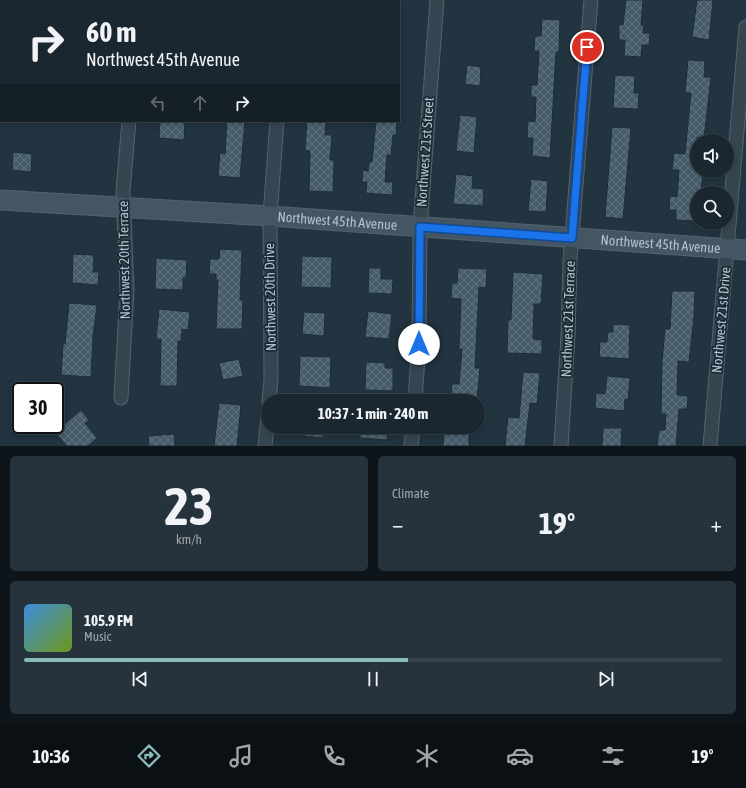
<!DOCTYPE html>
<meta charset="utf-8">
<style>
body{margin:0;font-family:"Asap Condensed",sans-serif;background:#27333c;color:#f1f3f6;height:100vh;display:flex;flex-direction:column;font-size:15px;white-space:nowrap}
*{box-sizing:border-box;margin:0}
p{font-size:13px;color:#9fa5ab}
.icon{flex:none;width:22px;height:22px;fill:none;stroke:currentColor;stroke-width:2;stroke-linecap:round;stroke-linejoin:round}
.map{position:relative;height:446px;overflow:hidden}
.side{display:flex;flex-direction:column;gap:10px;padding:10px;background:#0e151a;flex:1}
.side>*{flex:none}
.banner{position:absolute;left:0px;top:0px;width:400px;height:122px;box-shadow:0 2px 6px #0003,0 0 0 1px #38444c;background:#1a2730;color:#f1f3f6;overflow:hidden}
.controls{position:absolute;left:690px;top:134px;display:grid;gap:8px}
.controls a{display:grid;place-items:center;width:44px;height:44px;border-radius:50%;background:#1a2730;box-shadow:0 2px 6px #0003,0 0 0 1px #38444c;font-size:20px}
.speed{position:absolute;left:12px;top:382px;display:flex;gap:8px;font-size:20px;font-weight:700;text-align:center}
.speed>*{display:grid;place-content:center;width:52px;height:52px;border-radius:50%;background:#1a2730;box-shadow:0 2px 6px #0003,0 0 0 1px #38444c;line-height:1}
.speed .limit{border:2px solid #111;border-radius:6px;background:#fff;color:#111}
.pin{position:absolute;display:grid;place-items:center;width:34px;height:34px;color:#fff;margin:-17px;border:2px solid #fff;border-radius:50%;box-shadow:0 1px 4px #0007}
.me{position:absolute;width:44px;margin:-22px;rotate:0deg;stroke-linejoin:round;filter:drop-shadow(0 0 3px #0008)}
.turn{display:flex;align-items:center;gap:14px;height:84px;padding:0 20px;font-size:18px}
.turn .icon{width:52px;height:52px;stroke-width:2.5}
.turn b{display:block;font-size:28px;line-height:34px}
.lanes{display:flex;align-items:center;height:38px;padding:0 20px;background:#0003;justify-content:center;gap:20px;direction:ltr}
.lanes .off{opacity:.35}
.big{font-size:30px;font-weight:700;line-height:1.1}
.side .widget{flex:1;display:flex;flex-direction:column;justify-content:center;gap:6px;min-width:0;padding:0 14px;border-radius:6px;background:#27333c}
.side .dial{align-items:center;gap:0}
.dial b{font-size:52px;line-height:1}
.song{display:flex;align-items:center;gap:12px}
.cover{width:48px;height:48px;border-radius:6px;background:linear-gradient(135deg,hsl(210 70% 55%),hsl(80 70% 35%))}
.played{height:4px;border-radius:2px;background:linear-gradient(90deg,#8bbbb9 55%,#38444c 55%)}
.keys{display:flex;justify-content:space-around;direction:ltr}
.heat{display:flex;justify-content:space-between;align-items:center;font-size:22px;direction:ltr}
.side .tiles{flex:1;display:grid;gap:10px;grid-template-columns:1fr 1fr}
.widget:last-child{grid-column:span 2}
.trip{position:absolute;left:261px;top:394px;width:224px;height:40px;border-radius:20px;background:#1a2730;box-shadow:0 2px 6px #0003,0 0 0 1px #38444c;font-weight:700;line-height:40px;text-align:center}
.dock{display:flex;height:64px;justify-content:space-around;align-items:center;background:#0a1013;color:#9fa5ab}
.dock .icon{width:28px;height:28px}
.dock .current{color:#8bbbb9}
.dock b{font-size:18px;color:#f1f3f6}
.map>svg:first-child{display:block}
.building{fill:url(#building-cross-hatch);stroke:#1d2d37}
.lines{fill:none;stroke-linecap:round;stroke-linejoin:round}
.street-casing{stroke:#54636e;stroke-width:15}
.secondary-casing{stroke:#54636e;stroke-width:21}
.street{stroke:#364650;stroke-width:13}
.secondary{stroke:#445563;stroke-width:19}
.route-casing{stroke:#114b97;stroke-width:10}
.route{stroke:#1a73e8;stroke-width:7}
.labels{text-anchor:middle;dominant-baseline:central;stroke-width:3.5;stroke-linejoin:round;paint-order:stroke}
.street-label{font-size:14px;fill:#b2c0cb;stroke:#1b2b35}
</style>
<div class="map">
<svg width="746" height="446" viewBox="0 0 746 446">
<defs>
<pattern id="building-cross-hatch" width="8" height="8" patternUnits="userSpaceOnUse"><rect width="8" height="8" fill="#475c6a"/><path d="M0 0l8 8M0 8l8-8" fill="none" stroke="#5f727e"/></pattern>
</defs>
<rect width="100%" height="100%" fill="#223440"/>
<g class="building">
<path d="M626 0H643L641 25 644 26 643 33H650L649 45H642L641 57 624 56 625 40H619V24L623 25Z"/>
<path d="M697 0H713L709 40 692 37Z"/>
<path d="M542 19 560 20 559 52H556L550 158 532 156 533 138H527L528 121 535 122 536 97H531V85H537L539 51H534L535 36H541Z"/>
<path d="M688 60 705 61 704 77H711L704 138 697 137V171H703L701 193H697L695 221 676 220V210H669L670 196 677 197 679 170H672L674 153 685 154 691 93H685Z"/>
<path d="M467 65 481 67 480 86 465 84Z"/>
<path d="M615 75 635 76 634 93H639L638 109 613 108Z"/>
<path d="M460 115 477 117 474 153 456 151Z"/>
<path d="M160 121 185 122 184 140 159 138Z"/>
<path d="M227 121H245L240 178 218 176 220 153 225 154Z"/>
<path d="M307 121H326L325 135H332L330 160H334L333 192 309 191 310 151 305 150Z"/>
<path d="M376 121H397L396 135H393L391 155H387L385 182H393L392 195 366 193 367 182H362L363 170 368 171 369 162H372Z"/>
<path d="M612 127 631 128 623 219 605 217Z"/>
<path d="M13 152 32 154 31 172 12 170Z"/>
<path d="M456 174 473 176 472 188 484 189 483 206 453 204Z"/>
<path d="M531 179 548 181 546 212 528 211Z"/>
<path d="M220 249 242 250 240 300H243L242 329H216L218 280H216V274H209L210 259H219Z"/>
<path d="M73 254 94 255 93 272H99L98 285 72 283Z"/>
<path d="M302 256 332 257 331 288 301 287Z"/>
<path d="M156 258 187 260 186 278H183V290L155 289Z"/>
<path d="M369 268H381V279H393L392 294 368 293Z"/>
<path d="M458 268 487 269 486 288 479 287 475 368H480L477 399 451 397 452 384H459L462 349H459L461 299 451 298 452 283H457Z"/>
<path d="M513 272 543 274 541 304H534L533 339 542 340V354L507 353 508 320H511Z"/>
<path d="M672 291H695L694 316 689 362 678 361 677 395 688 396 687 409H679L676 446H657L659 430H665L666 414H661L662 362 665 329H670Z"/>
<path d="M69 303 97 305 93 336 91 377 61 375 63 344H65Z"/>
<path d="M159 309 190 312 188 330 182 329 181 341H178L177 386H160L161 339H156Z"/>
<path d="M368 311 392 314 389 339 365 337Z"/>
<path d="M304 312 325 313 324 336 302 334Z"/>
<path d="M613 324 630 325 629 359 599 357 600 342H607L608 332H613Z"/>
<path d="M300 356 331 357 330 388 299 386Z"/>
<path d="M239 359 243 376 223 380 219 363Z"/>
<path d="M366 362 385 363V368H393V391L365 390Z"/>
<path d="M523 372 540 373 537 404 530 403 525 446H505L508 417 519 418Z"/>
<path d="M607 376 630 378 628 400 625 399 624 411 595 408 596 393 605 394Z"/>
<path d="M219 403 241 405 237 446H214Z"/>
<path d="M81 410 89 420 85 423 97 438 88 446H67L55 432Z"/>
<path d="M287 427H324L323 438 287 434Z"/>
<path d="M360 427H388L387 440 360 438Z"/>
<path d="M448 427H469V446H443L444 434H448Z"/>
<path d="M603 428H622L621 446H602Z"/>
<path d="M174 434 175 446H149L148 436Z"/>
</g>
<g class="lines">
<g class="street-casing">
<g id="street">
<path d="M138 1V0"/>
<path d="M285 1 286 0"/>
<path d="M121 398 127 290 123 191 129 121"/>
<path d="M269 401 271 380 270 216 277 121"/>
<path d="M415 401 419 343 420 227 437 0"/>
<path d="M265 446 268 416"/>
<path d="M411 446 413 427"/>
<path d="M561 446 568 336 570 260 591 0"/>
<path d="M710 446 746 27"/>
</g>
</g>
<g class="secondary-casing">
<g id="secondary">
<path id="s1" d="M0 200 270 216 746 250"/>
</g>
</g>
<use href="#street" class="street"/>
<use href="#secondary" class="secondary"/>
</g>
<g class="lines">
<g class="route-casing">
<path id="route" d="M419 344 420 227 572 238 587 47"/>
</g>
<use href="#route" class="route"/>
</g>
<g class="labels">
<g class="street-label">
<text transform="translate(425 152) rotate(-86)">Northwest 21st Street</text>
<text stroke="none"><textPath href="#s1" startOffset="338">Northwest 45th Avenue</textPath></text>
<text stroke="none"><textPath href="#s1" startOffset="662">Northwest 45th Avenue</textPath></text>
<text transform="translate(124 260) rotate(-91)">Northwest 20th Terrace</text>
<text transform="translate(270 297) rotate(-91)">Northwest 20th Drive</text>
<text transform="translate(568 319) rotate(-88)">Northwest 21st Terrace</text>
<text transform="translate(721 320) rotate(-85)">Northwest 21st Drive</text>
</g>
</g>
</svg>
<div class="controls">
<a><svg class="icon" aria-label="sound" viewBox="0 0 24 24"><path d="M4 9h4l5-4v14l-5-4H4zM17 9q2 3 0 6"/></svg></a>
<a><svg class="icon" aria-label="search" viewBox="0 0 24 24"><circle cx="10" cy="10" r="6"/><path d="M15 15l6 6"/></svg></a>
</div>
<div class="speed"><div class="limit">30</div></div>
<div class="pin" style="left:587px;top:47px;background:#d93025"><svg class="icon" aria-label="arrive" viewBox="0 0 24 24"><path d="M6 21V4h12l-3 4 3 4H6"/></svg></div>
<svg class="me" style="left:419px;top:344px" viewBox="-20 -20 40 40"><circle r="19" fill="#fff"/><path d="M0-13L10 11 0 6-10 11z" fill="#1a73e8"/></svg>
<div class="trip">10:37 · 1 min · 240 m</div>
<div class="banner">
<div class="turn"><svg class="icon" aria-label="right" viewBox="0 0 24 24"><path d="M7 20v-9h11M14 6l5 5-5 5"/></svg><div><b>60 m</b>Northwest 45th Avenue</div></div>
<div class="lanes"><svg class="icon off" aria-label="left" viewBox="0 0 24 24"><path d="M17 20v-9H6M10 6l-5 5 5 5"/></svg><svg class="icon off" aria-label="ahead" viewBox="0 0 24 24"><path d="M12 20V5M6 11l6-6 6 6"/></svg><svg class="icon" aria-label="right" viewBox="0 0 24 24"><path d="M7 20v-9h11M14 6l5 5-5 5"/></svg></div>
</div>
</div>
<section class="side">
<div class="tiles">
<div class="widget dial"><b>23</b><p>km/h</p></div>
<div class="widget"><p>Climate</p>
<div class="heat"><a>−</a><b class="big">19°</b><a>+</a></div>
</div>
<div class="widget">
<div class="song"><i class="cover"></i><div><b>105.9 FM</b><p>Music</p></div></div>
<div class="played"></div>
<div class="keys"><svg class="icon" aria-label="previous" viewBox="0 0 24 24"><path d="M18 5L8 12l10 7zM5 5v14"/></svg><svg class="icon" aria-label="pause" viewBox="0 0 24 24"><path d="M8 5v14M16 5v14"/></svg><svg class="icon" aria-label="next" viewBox="0 0 24 24"><path d="M6 5l10 7-10 7zM19 5v14"/></svg></div>
</div>
</div>
</section>
<nav class="dock">
<b>10:36</b>
<svg class="icon current" aria-label="directions" viewBox="0 0 24 24"><path d="M12 3l9 9-9 9-9-9zM9 14v-3h6M13 9l2 2-2 2"/></svg>
<svg class="icon" aria-label="music" viewBox="0 0 24 24"><path d="M9 18V5l10-2v13"/><circle cx="6" cy="18" r="3"/><circle cx="16" cy="16" r="3"/></svg>
<svg class="icon" aria-label="phone" viewBox="0 0 24 24"><path d="M5 4h4l2 5-3 2q2 4 5 5l2-3 5 2v4C11 20 4 13 5 4z"/></svg>
<svg class="icon" aria-label="climate" viewBox="0 0 24 24"><path d="M12 3v18M4 7l16 10M4 17L20 7"/></svg>
<svg class="icon" aria-label="car" viewBox="0 0 24 24"><path d="M5 17H2v-5l4-1 3-4h7l3 4 3 1v5h-3M9 17h6M6 11h13"/><circle cx="7" cy="17" r="2"/><circle cx="17" cy="17" r="2"/></svg>
<svg class="icon" aria-label="filters" viewBox="0 0 24 24"><path d="M4 7h16M4 17h16"/><circle cx="9" cy="7" r="2"/><circle cx="15" cy="17" r="2"/></svg>
<b>19°</b>
</nav>
